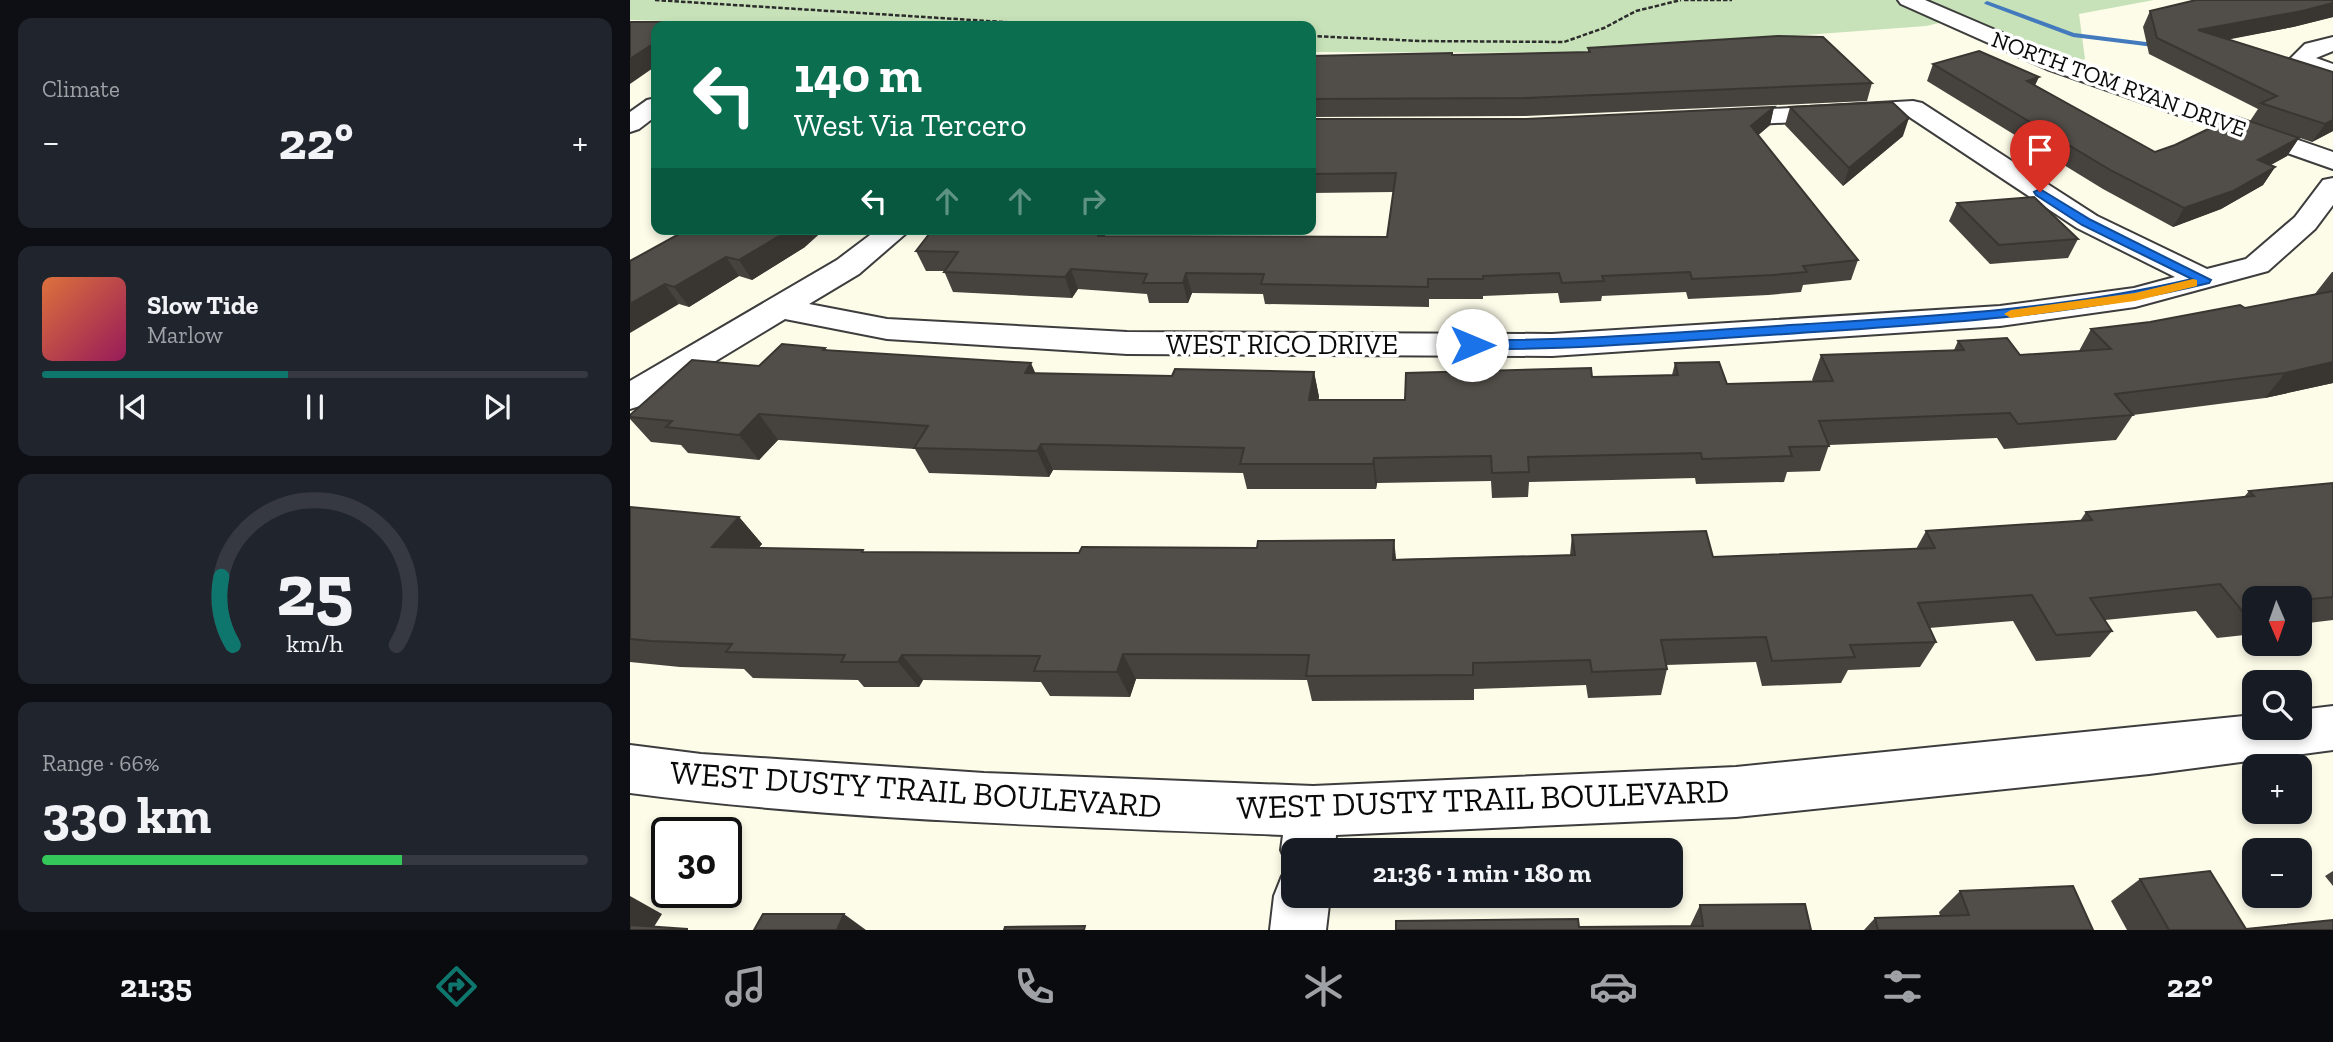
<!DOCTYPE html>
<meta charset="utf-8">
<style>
body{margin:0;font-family:"Zilla Slab",serif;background:#20242c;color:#f1f3f6;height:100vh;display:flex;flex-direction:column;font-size:26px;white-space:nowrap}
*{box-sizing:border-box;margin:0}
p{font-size:23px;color:#9ea1a6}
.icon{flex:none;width:38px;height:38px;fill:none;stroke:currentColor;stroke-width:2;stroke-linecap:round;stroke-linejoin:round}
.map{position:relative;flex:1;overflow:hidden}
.drawer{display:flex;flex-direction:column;gap:18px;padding:18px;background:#0d0f14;width:630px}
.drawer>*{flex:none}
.hud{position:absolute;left:21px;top:21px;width:665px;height:214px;border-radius:14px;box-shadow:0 4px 10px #0003;background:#0b6e4f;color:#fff;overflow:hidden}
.needle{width:46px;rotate:178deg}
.tools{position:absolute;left:1612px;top:586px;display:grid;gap:14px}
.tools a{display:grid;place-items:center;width:70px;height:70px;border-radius:14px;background:#171b24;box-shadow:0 4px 10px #0003;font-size:35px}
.speed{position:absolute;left:21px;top:817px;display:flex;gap:14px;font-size:35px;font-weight:700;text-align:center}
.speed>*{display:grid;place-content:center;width:91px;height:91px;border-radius:50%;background:#171b24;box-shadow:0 4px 10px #0003;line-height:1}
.speed .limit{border:4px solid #111;border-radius:10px;background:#fff;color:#111}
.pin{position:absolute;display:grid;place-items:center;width:60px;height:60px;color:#fff;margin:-72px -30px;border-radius:50% 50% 50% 0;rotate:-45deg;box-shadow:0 0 7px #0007}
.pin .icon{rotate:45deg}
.me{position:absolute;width:77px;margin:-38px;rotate:90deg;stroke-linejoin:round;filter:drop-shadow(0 0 5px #0008)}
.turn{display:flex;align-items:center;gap:24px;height:147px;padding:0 28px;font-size:32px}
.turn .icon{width:91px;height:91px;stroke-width:2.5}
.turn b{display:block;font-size:49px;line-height:60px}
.lanes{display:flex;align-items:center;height:66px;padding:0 28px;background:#0003;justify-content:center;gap:35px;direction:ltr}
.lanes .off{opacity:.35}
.big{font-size:52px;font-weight:800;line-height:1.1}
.drawer .tile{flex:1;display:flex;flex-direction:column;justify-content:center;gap:10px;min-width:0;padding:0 24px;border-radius:14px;background:#20242c}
.drawer .dial{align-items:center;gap:0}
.dial svg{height:182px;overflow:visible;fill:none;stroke:#363941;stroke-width:7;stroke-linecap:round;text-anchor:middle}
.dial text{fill:#f1f3f6;stroke:none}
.song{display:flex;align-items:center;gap:21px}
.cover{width:84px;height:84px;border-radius:10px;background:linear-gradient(135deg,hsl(20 70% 55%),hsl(330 70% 35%))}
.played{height:7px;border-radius:4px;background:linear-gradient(90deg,#0f766e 45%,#363941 45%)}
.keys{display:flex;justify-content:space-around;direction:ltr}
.heat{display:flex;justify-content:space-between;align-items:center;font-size:38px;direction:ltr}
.charge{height:10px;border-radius:5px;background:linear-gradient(90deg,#34c759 66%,#363941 0)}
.trip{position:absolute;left:651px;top:838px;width:402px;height:70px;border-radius:14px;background:#171b24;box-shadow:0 4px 10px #0003;font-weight:800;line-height:70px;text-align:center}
.tab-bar{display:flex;height:112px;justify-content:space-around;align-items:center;background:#090b0e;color:#9ea1a6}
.tab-bar .icon{width:49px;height:49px}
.tab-bar .on{color:#0f766e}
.tab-bar b{font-size:32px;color:#f1f3f6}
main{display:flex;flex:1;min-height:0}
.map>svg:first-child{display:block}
.green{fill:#c7e2b8}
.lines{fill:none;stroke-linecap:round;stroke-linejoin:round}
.stream{fill:#4379bd;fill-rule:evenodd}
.minor-casing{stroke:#3d3d3d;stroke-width:4}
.path{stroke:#2c2c2c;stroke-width:2.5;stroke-dasharray:4.5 2;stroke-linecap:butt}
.minor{fill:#fff;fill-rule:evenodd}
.wall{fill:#46423e}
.shaded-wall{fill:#393632}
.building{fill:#514d48;stroke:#393632;stroke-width:2}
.route{fill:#1a73e8;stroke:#114b97;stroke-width:2}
.slow{fill:#f59e0b}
.labels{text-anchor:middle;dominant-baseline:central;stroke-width:7;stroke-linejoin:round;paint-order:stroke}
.far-street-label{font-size:23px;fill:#0a0a0a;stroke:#fff}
.street-label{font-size:28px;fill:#0a0a0a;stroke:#fff}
.near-street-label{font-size:33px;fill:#0a0a0a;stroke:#fff}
</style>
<main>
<section class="drawer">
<div class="tile"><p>Climate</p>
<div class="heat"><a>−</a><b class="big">22°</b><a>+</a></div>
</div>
<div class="tile">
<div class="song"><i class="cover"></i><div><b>Slow Tide</b><p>Marlow</p></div></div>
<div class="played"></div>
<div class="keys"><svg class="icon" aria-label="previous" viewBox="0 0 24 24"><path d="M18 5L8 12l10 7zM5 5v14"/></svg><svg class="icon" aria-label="pause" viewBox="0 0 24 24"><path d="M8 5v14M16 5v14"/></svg><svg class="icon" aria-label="next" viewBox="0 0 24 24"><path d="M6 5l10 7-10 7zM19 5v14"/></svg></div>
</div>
<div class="tile dial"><svg viewBox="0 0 100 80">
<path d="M14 69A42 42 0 1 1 86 69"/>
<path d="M14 69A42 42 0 0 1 9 39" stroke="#0f766e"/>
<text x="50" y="56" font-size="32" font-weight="700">25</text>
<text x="50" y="72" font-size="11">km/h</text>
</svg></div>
<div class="tile"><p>Range · 66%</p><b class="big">330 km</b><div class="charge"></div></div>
</section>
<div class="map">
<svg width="1703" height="930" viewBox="0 0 1703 930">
<rect width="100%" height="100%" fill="#fdfce9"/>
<path class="green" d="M0 0H1524L1449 14 1455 59 1447 62 1335 17 1296 26 930 53 681 52V26H226L0 20Z"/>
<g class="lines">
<path class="stream" d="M1357 1 1444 33 1532 44 1535 46 1532 48 1443 37 1355 4 1354 3Z"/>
<g class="minor-casing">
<g id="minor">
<path d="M1268 0H1295L1433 59 1703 152V169L1417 69 1271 4Z"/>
<path d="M1703 37V51L1686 58 1703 64V79L1662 65 1659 60 1675 44Z"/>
<path d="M26 98V116L9 129 0 132V112L17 100Z"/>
<path d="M1283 101 1292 103 1467 216 1577 269 1616 259 1665 217 1693 180 1703 178V205L1685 229 1638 271 1505 307 1370 326 922 356 497 354 257 339 155 319 13 405 0 409V381L207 260 248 229H281L229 274 179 304 257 319 497 332 922 334 1370 306 1504 288 1545 277 1447 228 1278 116 1089 126 1080 124 1077 119 1080 114 1089 112Z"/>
<path d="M1703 706V750L1519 774 1106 817 706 835 705 850H663V871L659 869 651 850 653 835C436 826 216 821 0 793V745L71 754 354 773 683 786 1106 767 1624 715V728H1670V710Z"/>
<path d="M663 872V896H700L696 930H640L644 896 652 876Z"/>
</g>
</g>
<g class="path">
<path d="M25 0 437 26"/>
<path d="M1054 0H1102"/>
<path d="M681 36 791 41 934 42 974 28 1006 11 1051 0"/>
</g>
<use href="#minor" class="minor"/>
</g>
<g class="wall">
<path d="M1703 0V17L1663 27 1598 39 1703 131 1682 142 1620 121 1628 109 1519 54 1513 27 1520 11Z"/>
<path d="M958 48 1242 83 1237 101 895 116 681 117V56L822 55 958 52Z"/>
<path d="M1303 64 1405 85 1525 152 1669 138 1657 156 1641 165 1645 167 1633 185 1591 209 1543 227 1473 189 1297 81Z"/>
<path d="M1144 107 1140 125 1128 135 1228 260 1221 280 1173 285 1171 292 1138 295 1058 299 1056 292 972 296 971 301 930 303 928 293 853 296V299H799V307L635 304 633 294 562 293 558 303H519L517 294 448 289 442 298 323 292 314 271H296L286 251 475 236 757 237 763 192 681 193V119H896Z"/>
<path d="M1160 107 1273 136 1213 186 1155 125Z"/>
<path d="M1327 203 1448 239 1438 258 1360 264 1319 221Z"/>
<path d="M175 247 122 280 109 276 59 307 49 304 0 261Z"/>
<path d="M1702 272H1703V383L1635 398 1503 415 1486 440 1374 449 1367 438 1199 445 1190 471 1157 472 1154 482 1066 484 1065 478 899 482 898 497 862 498 861 481 747 483 746 489H617L613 473 423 470 419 477 299 473 285 449 148 440 129 460 58 453 51 445 21 442 0 419V415L129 366 195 348 197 350 405 373 542 376 684 372 689 397 688 400H775L962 377 1042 375 1045 363 1097 384 1183 381 1182 380 1191 355 1324 350 1328 341 1390 355 1449 351 1461 329 1520 322 1615 308 1684 295Z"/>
<path d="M1703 483V620L1670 624V598H1624V634L1587 638 1566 611 1475 620 1482 631 1460 657 1406 661 1383 621 1299 628 1306 642 1290 667 1218 670 1211 683 1132 686 1126 662 1036 665 1037 669 1031 695 958 698 956 685 844 689V700L682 701 677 680 506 679 500 697 420 696 411 682 293 680 289 687H234L228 680 123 678 114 669 50 667 0 662V507L109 517 132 544 128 548 234 552 766 559 940 555 942 535 1083 557 1286 549 1296 531 1450 521 1456 512 1614 497 1619 491Z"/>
<path d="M1703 871V886L1695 876Z"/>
<path d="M1510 879 1616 929 1703 930H1497L1481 901Z"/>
<path d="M1330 891 1463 930H1234L1245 918 1310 916 1309 912Z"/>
<path d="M1070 905 1181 930 949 927 1060 926Z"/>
</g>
<g class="shaded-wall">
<path d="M1703 3V17L1663 27 1560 47 1568 30Z"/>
<path d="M26 42V66L0 84V59Z"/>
<path d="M1409 77 1401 94 1397 81Z"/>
<path d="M1144 107 1140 125 1117 145 1121 126Z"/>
<path d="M1279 118 1273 136 1213 186 1219 168Z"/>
<path d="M1703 120V131L1682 142 1695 124Z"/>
<path d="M1669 138 1657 156 1616 178 1628 160Z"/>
<path d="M1645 167 1633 185 1591 209 1543 227 1554 208Z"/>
<path d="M161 229H195L175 247 122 280 109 260Z"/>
<path d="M468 229H475V256L468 236Z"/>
<path d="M96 257 109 276 59 307 44 287Z"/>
<path d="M441 269 448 289 442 298 435 277Z"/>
<path d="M556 273 562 293 558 303 553 283Z"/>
<path d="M35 284 49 304 0 333V304Z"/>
<path d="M1703 362V383L1635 398 1655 373Z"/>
<path d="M401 363 412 388 395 373Z"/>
<path d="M684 372 689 397 683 426 679 400Z"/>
<path d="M129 414 148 440 129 460 109 435Z"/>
<path d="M411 444 423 470 419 477 407 451Z"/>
<path d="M744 458 747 483 746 489 743 464Z"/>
<path d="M109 517 132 544 107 574 82 547Z"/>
<path d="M764 540 767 567 763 560Z"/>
<path d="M493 654 506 679 500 697 487 672Z"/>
<path d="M272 655 293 680 289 687 268 662Z"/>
<path d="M0 896 32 914 22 930H0Z"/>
<path d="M214 914 236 930H207Z"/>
</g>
<g class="building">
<path d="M1566 0H1703V3L1672 11 1568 30 1703 72V120L1695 124 1631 103 1647 96 1527 38 1520 11Z"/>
<path d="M0 22H56L50 26H26V42L0 59Z"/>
<path d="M187 24 239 26H183Z"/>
<path d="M1148 36 1193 37 1242 83 896 98 681 99V56L822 53V55L960 52 958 48Z"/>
<path d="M1349 51 1409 77 1397 81 1525 152 1545 145 1605 116 1669 138 1628 160 1645 167 1603 191 1554 208 1482 171 1303 64Z"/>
<path d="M1262 102 1279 118 1219 168 1160 107Z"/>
<path d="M1144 107 1121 126 1228 260 1173 266 1177 272 1143 275 1062 279 1060 272 972 276 974 281 932 283 929 273 853 276V279H798V287L631 284 634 274 556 273 553 283H513L517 274 441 269 435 277 314 272 328 252 286 251 303 229H468V236L757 237 766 173 681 174V119H896Z"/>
<path d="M1404 197 1448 239 1369 245 1327 203Z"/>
<path d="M58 229H161L109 260 96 257 44 287 35 284 0 304V261Z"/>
<path d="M1703 291V362L1655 373 1485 394 1503 415 1388 424 1380 413 1189 421 1199 446 1159 447 1162 456 1072 459 1071 453 898 457 899 472 862 473 861 456 744 458 743 464H610L614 448 411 444 407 451 284 448 298 426 129 414 109 435 36 427 42 421 0 417V415L62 360 129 366 152 344 195 348 193 350 401 363 395 373 542 376 545 369 684 372 679 400H775L776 373 961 368 962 377 1048 375 1045 363 1089 362 1097 384 1203 381 1191 355 1334 350 1328 341 1377 338 1390 355 1481 349 1461 329 1520 322 1610 305 1615 308Z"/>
<path d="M1703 483V597L1670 600V598H1624V611L1613 612 1590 584 1460 598 1482 631 1426 635 1402 595 1288 603 1306 642 1220 645 1225 657 1142 661 1136 637 1031 640 1037 669 962 672 960 660 843 663V675L676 676 679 655 493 654 487 672 404 671 410 656 272 655 268 662H211L215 655 96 652 102 644 21 641 0 639V507L109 517 82 547 233 550 232 552 449 553 452 547 627 548 628 541 764 540 763 560 945 555 942 535 1076 531 1083 557 1305 548 1296 531 1462 520 1456 512 1624 496 1619 491Z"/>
<path d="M1580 871 1616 929 1703 920V930H1539L1510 879Z"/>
<path d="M1443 886 1463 930H1248L1245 918 1339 915 1330 891Z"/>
<path d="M1175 904 1181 930H766V921L948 919 949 927 1073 926 1070 905Z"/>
<path d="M133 914H214L207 930H124Z"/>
<path d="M0 925 57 929V930H0Z"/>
<path d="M455 926 454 930H374L375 927Z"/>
</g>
<path class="route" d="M1410 189 1461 220 1581 280 1579 283C1444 316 1308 324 1170 333 1060 340 951 350 842 349L835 345 842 340C954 341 1065 331 1177 324 1307 316 1435 309 1562 279L1452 225 1406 195 1404 192Z"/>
<path class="slow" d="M1563 279 1567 280V286L1505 301 1381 318 1374 314 1381 310 1505 293Z"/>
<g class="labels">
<g class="far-street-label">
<text transform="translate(1489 84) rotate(20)">NORTH TOM RYAN DRIVE</text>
</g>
<g class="street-label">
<text x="652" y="344">WEST RICO DRIVE</text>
</g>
<g class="near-street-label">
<text transform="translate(286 789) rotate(4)">WEST DUSTY TRAIL BOULEVARD</text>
<text transform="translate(853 799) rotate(-2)">WEST DUSTY TRAIL BOULEVARD</text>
</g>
</g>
</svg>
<div class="tools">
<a><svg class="needle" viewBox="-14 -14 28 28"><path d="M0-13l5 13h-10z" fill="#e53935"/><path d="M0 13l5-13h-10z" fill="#9ea1a6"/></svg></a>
<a><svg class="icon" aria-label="search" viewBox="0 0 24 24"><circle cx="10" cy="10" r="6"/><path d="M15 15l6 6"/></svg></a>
<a>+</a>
<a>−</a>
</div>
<div class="speed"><div class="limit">30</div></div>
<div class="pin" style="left:1410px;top:192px;background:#d93025"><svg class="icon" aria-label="arrive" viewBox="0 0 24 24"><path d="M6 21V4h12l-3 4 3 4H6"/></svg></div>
<svg class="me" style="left:842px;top:345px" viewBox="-20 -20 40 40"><circle r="19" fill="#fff"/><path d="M0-13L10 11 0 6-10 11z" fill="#1a73e8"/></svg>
<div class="trip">21:36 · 1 min · 180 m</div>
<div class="hud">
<div class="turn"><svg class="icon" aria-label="left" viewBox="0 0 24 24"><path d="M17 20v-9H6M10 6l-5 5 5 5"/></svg><div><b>140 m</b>West Via Tercero</div></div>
<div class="lanes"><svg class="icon" aria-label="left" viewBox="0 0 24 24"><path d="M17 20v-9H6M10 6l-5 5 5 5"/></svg><svg class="icon off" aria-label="ahead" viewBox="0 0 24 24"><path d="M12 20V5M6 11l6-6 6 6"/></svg><svg class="icon off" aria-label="ahead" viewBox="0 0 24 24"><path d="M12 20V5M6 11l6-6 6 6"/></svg><svg class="icon off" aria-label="right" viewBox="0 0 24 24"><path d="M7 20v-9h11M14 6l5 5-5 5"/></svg></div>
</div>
</div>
</main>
<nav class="tab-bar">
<b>21:35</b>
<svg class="icon on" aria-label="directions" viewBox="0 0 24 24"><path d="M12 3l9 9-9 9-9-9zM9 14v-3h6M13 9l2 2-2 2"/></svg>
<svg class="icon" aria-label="music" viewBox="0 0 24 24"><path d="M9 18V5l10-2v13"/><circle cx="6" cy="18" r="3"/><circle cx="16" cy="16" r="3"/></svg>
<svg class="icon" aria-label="phone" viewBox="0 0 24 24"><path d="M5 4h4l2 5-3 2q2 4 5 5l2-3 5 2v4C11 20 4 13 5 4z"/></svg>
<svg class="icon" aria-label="climate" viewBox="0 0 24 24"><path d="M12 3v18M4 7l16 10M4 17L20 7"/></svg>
<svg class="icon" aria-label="car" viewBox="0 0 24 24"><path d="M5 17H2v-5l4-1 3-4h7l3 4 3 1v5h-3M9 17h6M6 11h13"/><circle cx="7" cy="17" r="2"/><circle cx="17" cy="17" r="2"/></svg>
<svg class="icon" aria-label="filters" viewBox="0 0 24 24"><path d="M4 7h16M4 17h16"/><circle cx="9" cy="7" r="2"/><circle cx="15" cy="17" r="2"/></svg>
<b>22°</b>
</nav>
